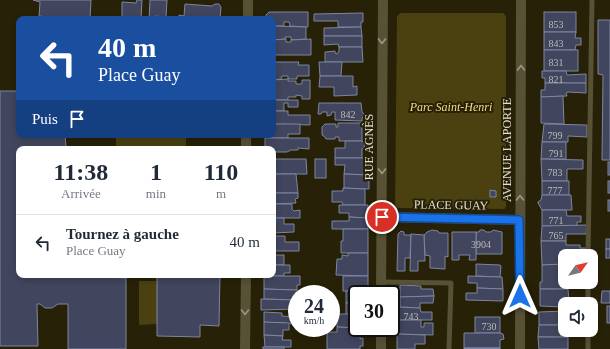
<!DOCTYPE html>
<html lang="fr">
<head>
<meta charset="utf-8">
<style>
	:root { --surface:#fff; --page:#f6f6f7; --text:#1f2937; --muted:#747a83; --line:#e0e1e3 }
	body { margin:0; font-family:Georgia,serif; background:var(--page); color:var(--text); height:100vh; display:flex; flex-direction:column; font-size:15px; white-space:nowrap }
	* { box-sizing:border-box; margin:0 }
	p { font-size:13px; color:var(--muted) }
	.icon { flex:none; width:22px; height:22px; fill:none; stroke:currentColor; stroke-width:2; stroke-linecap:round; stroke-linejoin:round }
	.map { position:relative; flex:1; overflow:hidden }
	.details { position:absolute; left:16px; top:146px; width:260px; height:132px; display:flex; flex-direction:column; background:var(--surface); border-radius:8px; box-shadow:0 2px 6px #0003 }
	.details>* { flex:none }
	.hud { position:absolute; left:16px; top:16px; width:260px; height:122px; border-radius:8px; box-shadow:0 2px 6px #0003; background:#1a4fa0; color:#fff; overflow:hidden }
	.needle { width:26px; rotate:56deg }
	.fabs { position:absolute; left:558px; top:249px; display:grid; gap:8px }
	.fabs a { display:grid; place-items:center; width:40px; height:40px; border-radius:8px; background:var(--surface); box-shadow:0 2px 6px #0003; font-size:20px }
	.speed { position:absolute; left:288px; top:285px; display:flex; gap:8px; font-size:20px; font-weight:700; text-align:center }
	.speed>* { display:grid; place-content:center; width:52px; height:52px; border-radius:50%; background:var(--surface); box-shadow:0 2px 6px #0003; line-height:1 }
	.speed small { font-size:10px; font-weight:400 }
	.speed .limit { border:2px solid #111; border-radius:6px; background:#fff; color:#111 }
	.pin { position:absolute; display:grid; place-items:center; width:34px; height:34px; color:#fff; margin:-17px; border:2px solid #fff; border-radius:50%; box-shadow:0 1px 4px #0007 }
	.me { position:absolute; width:44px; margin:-22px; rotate:0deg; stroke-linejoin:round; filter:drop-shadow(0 0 3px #0008) }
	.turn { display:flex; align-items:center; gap:14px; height:84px; padding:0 16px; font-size:18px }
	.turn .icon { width:52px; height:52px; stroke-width:2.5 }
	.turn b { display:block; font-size:28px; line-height:34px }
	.then { display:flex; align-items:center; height:38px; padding:0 16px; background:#0003; gap:8px; font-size:15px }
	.eta { display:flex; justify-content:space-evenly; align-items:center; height:68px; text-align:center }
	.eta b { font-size:24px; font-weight:700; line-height:28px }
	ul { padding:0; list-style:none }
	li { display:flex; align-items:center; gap:12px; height:56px; padding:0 16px; border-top:1px solid var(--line) }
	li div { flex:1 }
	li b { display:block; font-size:15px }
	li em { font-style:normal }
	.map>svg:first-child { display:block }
</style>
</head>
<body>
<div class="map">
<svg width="610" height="349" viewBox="0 0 610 349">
	<rect width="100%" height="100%" fill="#272107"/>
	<g fill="#4a4010">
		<polygon points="401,13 503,13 506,16 506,206 505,209 398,208 395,206 397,16"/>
		<rect x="116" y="135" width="70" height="14"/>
		<polygon points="139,281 157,281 157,324 139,325"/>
	</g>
	<g fill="#41465e" stroke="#7f85a0">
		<polygon points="33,0 91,0 90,19 67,19 39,16 40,2"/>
		<polygon points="137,0 142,0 141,19 122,19 122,2 136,3"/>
		<polygon points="150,0 167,0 166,17 155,16 155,19 149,19"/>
		<polygon points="185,4 212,6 215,4 219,4 221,7 220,19 179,19 179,15 184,16"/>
		<polygon points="269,12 308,12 308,27 290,26 289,22 284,22 284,26 273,26 273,19 266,19 266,15"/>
		<rect x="544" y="12" width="32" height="20"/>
		<polygon points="363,13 363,22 361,22 361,27 338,27 338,21 314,21 314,14"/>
		<polygon points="598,20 610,20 610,160 602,160 603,75 598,74"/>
		<polygon points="273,26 306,27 306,39 291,40 291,37 285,37 286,39 273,40"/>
		<polygon points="361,27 362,36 324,36 324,28"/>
		<polygon points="544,32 576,32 575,38 581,38 581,45 576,45 575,50 544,50"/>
		<polygon points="324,36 362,36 362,47 339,47 338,44 324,45"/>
		<polygon points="286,39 286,42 291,42 291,40 311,39 311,55 273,55 273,40"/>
		<polygon points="339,47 362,47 363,62 325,62 325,52 335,51 335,53 337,54 339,51"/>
		<rect x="544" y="50" width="34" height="21"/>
		<polygon points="273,62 299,62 298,65 309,65 309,76 297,76 297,79 288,79 288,76 282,76 281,79 273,80"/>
		<polygon points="319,62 342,62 341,76 320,76"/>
		<polygon points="542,71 566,71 567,75 586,74 586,83 545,83 545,78 542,78"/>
		<polygon points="320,76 353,76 353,87 357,86 357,95 334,96 334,87 319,87"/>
		<polygon points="288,79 288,81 296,81 296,84 302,84 302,80 310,80 310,99 302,99 302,96 296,95 296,97 288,97 288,100 273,100 273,80"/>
		<polygon points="545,83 586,83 586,93 568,92 566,93 567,96 541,97 541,90 545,90"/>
		<polygon points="0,91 19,91 19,135 65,135 66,147 55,148 55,149 19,149 19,275 109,275 109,277 126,278 126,349 68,349 68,304 58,304 52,308 45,308 40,304 37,304 38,346 0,346"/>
		<polygon points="563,96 564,124 541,123 541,97"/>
		<polygon points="273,100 298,100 298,107 288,107 288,103 284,103 284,111 273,111"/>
		<polygon points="319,103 361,103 362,112 364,114 364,116 362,118 362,121 335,120 335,112 332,112 331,115 327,116 327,112 322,112 321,114 318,114"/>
		<polygon points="273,111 288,111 288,115 310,115 310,125 273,124"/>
		<polygon points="338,123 362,123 362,141 339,141 339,137 335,137 335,139 326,139 325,137 322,135 322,127 325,124 336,124 336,127 338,127"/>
		<polygon points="273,124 300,124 300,134 288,134 288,138 265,138 265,135 273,135"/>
		<polygon points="544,124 587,125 587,137 568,136 568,142 542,142"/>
		<polygon points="265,138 309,138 309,149 298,148 298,150 291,150 287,152 273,152 273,149 265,149"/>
		<polygon points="345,141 362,141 365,144 364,148 362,149 362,158 335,158 335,148 345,148"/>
		<polygon points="542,142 566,142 566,159 541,159"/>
		<polygon points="335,158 370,158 369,175 344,174 345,165 335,165"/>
		<polygon points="273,159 306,159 307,174 273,174"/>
		<rect x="315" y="159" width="11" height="19"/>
		<polygon points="541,159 583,160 583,169 567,169 567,181 542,181"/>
		<rect x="608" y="162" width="2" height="13"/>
		<polygon points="273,174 296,174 298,193 273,193"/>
		<polygon points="344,174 369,175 369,189 344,188"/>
		<rect x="542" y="181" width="27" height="14"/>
		<rect x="608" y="181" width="2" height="12"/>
		<polygon points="343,188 365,189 365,205 343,205 342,202 332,202 332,191 343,191"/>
		<polygon points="490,190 496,191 496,197 490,197"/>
		<polygon points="273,193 298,193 298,198 295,199 296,203 273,204"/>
		<polygon points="542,195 571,195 572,210 542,210 538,203 538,202 541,200"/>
		<rect x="608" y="200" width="2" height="11"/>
		<polygon points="273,204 292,204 292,209 294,211 300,210 300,218 273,218"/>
		<polygon points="339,205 368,205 368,218 349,217 349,213 339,213"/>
		<polygon points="542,210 566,210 567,216 581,216 581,222 577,222 577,226 542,226"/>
		<polygon points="349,217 368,218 368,229 332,229 332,221 349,221"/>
		<polygon points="273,218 284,218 284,224 294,224 294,232 273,233"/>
		<polygon points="587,225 586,234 566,234 566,241 541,241 542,226"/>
		<polygon points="343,229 368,229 368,253 341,253 341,241 343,241"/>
		<polygon points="432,230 438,231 439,233 448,233 448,257 445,256 445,269 430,268 430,256 425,255 424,235 427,232"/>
		<polygon points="480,230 484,230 486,232 491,232 493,230 502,232 502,254 476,254 476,232 479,232"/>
		<polygon points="401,231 404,232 404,235 411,235 410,258 405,258 405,271 397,271 398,234"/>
		<polygon points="452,232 476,232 476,260 469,260 470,255 459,255 459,260 452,260"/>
		<polygon points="411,234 424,235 425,261 418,261 418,271 410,271"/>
		<polygon points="273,236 285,236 285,242 299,242 299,251 273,251"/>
		<rect x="606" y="239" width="4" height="10"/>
		<polygon points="541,241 566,241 566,245 580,245 580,248 587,248 586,256 565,256 565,264 542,265"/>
		<rect x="606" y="249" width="4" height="9"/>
		<polygon points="348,253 368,253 368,276 336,275 337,259 342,259 342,255 348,256"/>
		<rect x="273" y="255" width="11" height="10"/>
		<polygon points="476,264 500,265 501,266 500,277 476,276"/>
		<polygon points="565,264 565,282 583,282 580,283 567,283 567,289 540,289 540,282 542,282 542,265"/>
		<polygon points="273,265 290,265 290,273 284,273 284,276 269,276 269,275 273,275"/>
		<polygon points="157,275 220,275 219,326 200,325 200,337 157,336"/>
		<polygon points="264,276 300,276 300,285 297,285 297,290 264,289"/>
		<rect x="343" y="276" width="25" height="15"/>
		<polygon points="468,276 502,277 503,289 477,288 477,283 468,283"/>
		<polygon points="400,285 421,286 421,289 433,289 434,296 400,297"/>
		<polygon points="477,288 503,289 503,301 466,300 466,293 477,293"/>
		<polygon points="264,289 297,290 297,291 299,291 299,294 297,294 297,300 264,299"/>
		<polygon points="540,289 568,289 569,301 561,301 561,307 540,306"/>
		<polygon points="346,291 368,291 368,294 357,294 357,303 346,303"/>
		<polygon points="602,291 610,291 610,303 601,303"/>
		<polygon points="434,296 433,303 420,303 420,308 400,307 400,297"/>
		<polygon points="261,299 296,300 296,309 261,310"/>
		<rect x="346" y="303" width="11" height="11"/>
		<rect x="607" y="306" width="3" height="17"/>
		<polygon points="398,307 420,308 421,312 432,312 432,320 398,320"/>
		<polygon points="565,311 565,325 539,325 539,312"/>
		<polygon points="264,312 282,313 282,316 297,317 297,324 264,322"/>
		<polygon points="337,314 357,314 357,328 337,327"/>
		<rect x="475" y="317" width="25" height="16"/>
		<polygon points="398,320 421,320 421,327 424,327 424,323 433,323 433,335 397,334"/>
		<polygon points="264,322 289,323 289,330 283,330 283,336 264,335"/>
		<polygon points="539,325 565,325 565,330 569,330 569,333 560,333 561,337 538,337"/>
		<polygon points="337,327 361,328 360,339 363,338 363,346 360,346 360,349 327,349 327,332 337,332"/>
		<polygon points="464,333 500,333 503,334 504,339 500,340 500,348 464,348"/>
		<polygon points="397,334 425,335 425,344 415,344 415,349 397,349"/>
		<polygon points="264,335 283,336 282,340 291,340 291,347 265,347"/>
		<polygon points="538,337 568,337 568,349 539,349"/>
		<rect x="263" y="347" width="21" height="2"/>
		<rect x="464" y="348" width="36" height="1"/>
	</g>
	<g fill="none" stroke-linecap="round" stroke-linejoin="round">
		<g stroke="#575136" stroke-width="5">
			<polyline points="588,256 592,0"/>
			<polyline points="381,282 451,283 449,349"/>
			<polyline points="588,304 588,282"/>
			<polyline points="588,349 588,330"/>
		</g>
		<g stroke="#575136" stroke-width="10">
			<polyline points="248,19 248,0"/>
			<polyline points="246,149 246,135"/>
			<polyline points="382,217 519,220"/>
			<polyline points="381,294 383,0"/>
			<polyline points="381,328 381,349"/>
			<polyline points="245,349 246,275"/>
			<polyline points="520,349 521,0"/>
		</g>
	</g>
	<defs><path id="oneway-chevron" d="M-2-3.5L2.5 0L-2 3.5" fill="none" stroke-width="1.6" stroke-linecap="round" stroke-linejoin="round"/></defs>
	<g stroke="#9d9883">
		<use href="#oneway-chevron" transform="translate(382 41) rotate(91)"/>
		<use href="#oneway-chevron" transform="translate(521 68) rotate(-90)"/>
		<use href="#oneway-chevron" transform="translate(382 171) rotate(90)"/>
		<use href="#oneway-chevron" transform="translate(520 198) rotate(-90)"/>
		<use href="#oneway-chevron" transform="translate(245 312) rotate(90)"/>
	</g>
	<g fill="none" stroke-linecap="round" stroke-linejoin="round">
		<g stroke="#114b97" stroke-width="10">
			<polyline id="route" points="382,217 519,220 520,296"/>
		</g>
		<use href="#route" stroke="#1a73e8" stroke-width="7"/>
	</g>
	<g text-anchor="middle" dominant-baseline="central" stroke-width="4" stroke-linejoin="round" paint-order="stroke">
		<g font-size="10" fill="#babab4">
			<text x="556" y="24">853</text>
			<text x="556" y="43">843</text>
			<text x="556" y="62">831</text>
			<text x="556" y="79">821</text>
			<text x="348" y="114">842</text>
			<text x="555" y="135">799</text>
			<text x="556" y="153">791</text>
			<text x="555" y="172">783</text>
			<text x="555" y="190">777</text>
			<text x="556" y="220">771</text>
			<text x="556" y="235">765</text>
			<text x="481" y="244">3904</text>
			<text x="411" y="316">743</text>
			<text x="489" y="326">730</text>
		</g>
		<g font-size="12" font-style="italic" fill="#f4de81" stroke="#272107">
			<text x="451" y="107">Parc Saint-Henri</text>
		</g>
		<g font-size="12" fill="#e3e0d0" stroke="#272107">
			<text transform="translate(369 147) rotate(-90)">RUE AGNÈS</text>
			<text transform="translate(507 150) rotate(-90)">AVENUE LAPORTE</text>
			<text transform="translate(451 205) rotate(1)">PLACE GUAY</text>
		</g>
	</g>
</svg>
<div class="fabs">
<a><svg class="needle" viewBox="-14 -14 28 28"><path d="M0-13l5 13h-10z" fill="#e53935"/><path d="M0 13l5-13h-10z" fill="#747a83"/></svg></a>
<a><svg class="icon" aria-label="sound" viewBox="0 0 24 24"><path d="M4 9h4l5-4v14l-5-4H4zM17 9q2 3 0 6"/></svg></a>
</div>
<div class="speed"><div>24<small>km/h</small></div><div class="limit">30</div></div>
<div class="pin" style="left:382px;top:217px;background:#d93025"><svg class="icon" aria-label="arrive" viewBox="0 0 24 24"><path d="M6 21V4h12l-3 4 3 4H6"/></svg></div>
<svg class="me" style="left:520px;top:296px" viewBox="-20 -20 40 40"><path d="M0-17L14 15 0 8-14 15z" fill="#1a73e8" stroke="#fff" stroke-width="4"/></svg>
<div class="hud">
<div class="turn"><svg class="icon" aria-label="left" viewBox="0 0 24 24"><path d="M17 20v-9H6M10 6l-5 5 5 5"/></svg><div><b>40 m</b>Place Guay</div></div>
<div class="then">Puis<svg class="icon" aria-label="arrive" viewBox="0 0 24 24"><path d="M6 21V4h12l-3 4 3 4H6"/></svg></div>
</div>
<section class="details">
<div class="eta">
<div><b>11:38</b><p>Arrivée</p></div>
<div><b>1</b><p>min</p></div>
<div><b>110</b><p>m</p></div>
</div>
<ul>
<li><svg class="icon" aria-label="left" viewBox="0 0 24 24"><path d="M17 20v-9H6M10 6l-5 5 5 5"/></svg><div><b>Tournez à gauche</b><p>Place Guay</p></div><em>40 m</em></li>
</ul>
</section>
</div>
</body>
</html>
